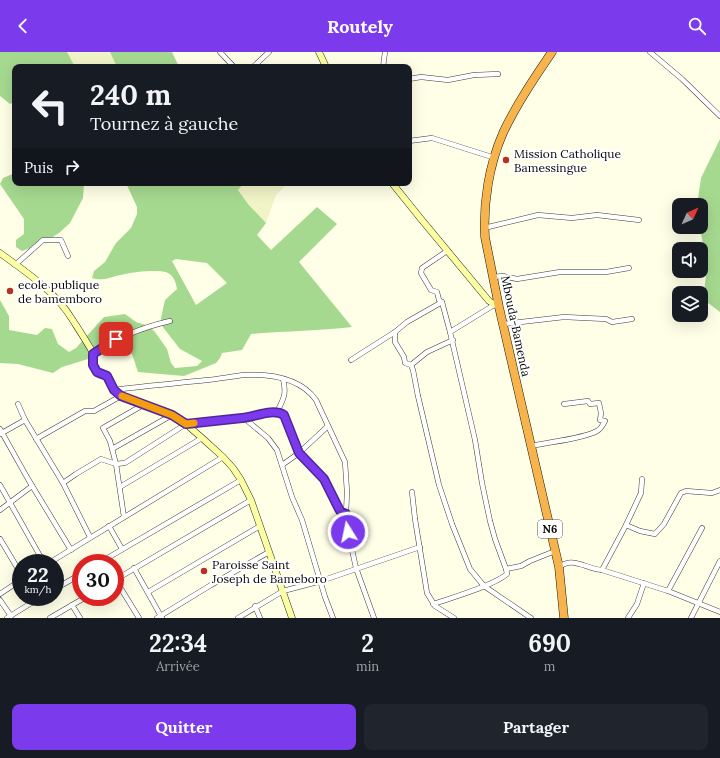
<!DOCTYPE html>
<html lang="fr">
<head>
<meta charset="utf-8">
<style>
	:root { --surface:#171b24; --page:#20242c; --text:#f1f3f6; --muted:#9ea1a6; --accent:#7c3aed }
	body { margin:0; font-family:Lora,serif; background:var(--page); color:var(--text); height:100vh; display:flex; flex-direction:column; font-size:15px; white-space:nowrap }
	* { box-sizing:border-box; margin:0 }
	p { font-size:13px; color:var(--muted) }
	.icon { flex:none; width:22px; height:22px; fill:none; stroke:currentColor; stroke-width:2; stroke-linecap:round; stroke-linejoin:round }
	.map { position:relative; height:566px; overflow:hidden }
	.details { display:flex; flex-direction:column; background:var(--surface); flex:1 }
	.details>* { flex:none }
	.banner { position:absolute; left:12px; top:12px; width:400px; height:122px; border-radius:8px; box-shadow:0 4px 16px #0002; background:#171b24; color:var(--text); overflow:hidden }
	.needle { width:26px; rotate:45deg }
	.tools { position:absolute; left:672px; top:146px; display:grid; gap:8px }
	.tools a { display:grid; place-items:center; width:36px; height:36px; border-radius:8px; background:var(--surface); box-shadow:0 4px 16px #0002; font-size:20px }
	.speed { position:absolute; left:12px; top:502px; display:flex; gap:8px; font-size:20px; font-weight:700; text-align:center }
	.speed>* { display:grid; place-content:center; width:52px; height:52px; border-radius:50%; background:var(--surface); box-shadow:0 4px 16px #0002; line-height:1 }
	.speed small { font-size:10px; font-weight:400 }
	.speed .limit { border:6px solid #d22; background:#fff; color:#111 }
	.pin { position:absolute; display:grid; place-items:center; width:34px; height:34px; color:#fff; margin:-17px; border-radius:8px; box-shadow:0 2px 6px #0006 }
	.me { position:absolute; width:44px; margin:-22px; rotate:350deg; stroke-linejoin:round; filter:drop-shadow(0 0 3px #0008) }
	.turn { display:flex; align-items:center; gap:14px; height:84px; padding:0 12px; font-size:18px }
	.turn .icon { width:52px; height:52px; stroke-width:2.5 }
	.turn b { display:block; font-size:28px; line-height:34px }
	.then { display:flex; align-items:center; height:38px; padding:0 12px; background:#0003; gap:8px; font-size:15px }
	.eta { display:flex; justify-content:space-evenly; align-items:center; height:68px; text-align:center }
	.eta b { font-size:24px; font-weight:800; line-height:28px }
	.primary-button { display:flex; gap:8px; margin-top:auto; padding:8px 12px }
	.primary-button a { flex:1; height:46px; border-radius:8px; background:var(--accent); color:#fff; font-size:16px; font-weight:800; line-height:46px; text-align:center }
	.primary-button a+a { background:var(--page); color:var(--text) }
	header { display:flex; justify-content:space-between; align-items:center; height:52px; padding:0 12px; background:var(--accent); color:#fff; font-size:18px; font-weight:800 }
	.map>svg:first-child { display:block }
</style>
</head>
<body>
<header><svg class="icon" aria-label="back" viewBox="0 0 24 24"><path d="M15 5l-7 7 7 7"/></svg>Routely<svg class="icon" aria-label="search" viewBox="0 0 24 24"><circle cx="10" cy="10" r="6"/><path d="M15 15l6 6"/></svg></header>
<div class="map">
<svg width="720" height="566" viewBox="0 0 720 566">
	<rect width="100%" height="100%" fill="#fffee6"/>
	<g fill="#f1f4c7">
		<polygon points="67,0 110,0 117,15 75,15"/>
		<polygon points="244,131 288,131 276,143 266,171 248,152 238,138"/>
	</g>
	<g fill="#a6d990" fill-rule="evenodd">
		<polygon points="0,0 67,0 75,15 15,15 15,50 10,52 0,44"/>
		<polygon points="110,0 172,0 179,15 117,15"/>
		<polygon points="720,87 720,260 703,247 707,216 700,175 701,175 701,153 697,153 701,126"/>
		<polygon points="15,121 15,131 84,131 83,146 70,171 59,181 42,192 22,199 16,195 16,188 24,182 24,167 0,132 3,126"/>
		<path d="M126,131H244L238,138L248,152L266,171L257,183L271,198L317,155L337,172L299,210L352,275C319,279 285,279 251,282L242,298L222,301L220,306L216,311L184,324L138,320L132,302L118,293L101,303L62,315L53,321L18,312L0,311V248L9,264V278L37,283L45,276L52,277L58,292L69,300L76,296L104,265L125,262L136,270L149,274L155,280L167,297L171,311L175,316L197,314L202,309L180,297L162,274L161,266L165,248L177,237C176,231 174,224 168,221C161,217 133,220 125,222C113,224 103,230 92,226L94,219L105,210L116,191L131,176L137,162V155ZM176,207L207,211L227,231L196,253L172,209Z"/>
	</g>
	<g fill="none" stroke-linecap="round" stroke-linejoin="round">
		<g stroke="#3c3c3c" stroke-width="5.5">
			<g id="street">
				<polyline points="220,0 234,15"/>
				<polyline points="650,0 682,27 720,64"/>
				<polyline points="253,15 269,0"/>
				<polyline points="383,15 385,0"/>
				<polyline points="409,27 421,25 448,28 474,23 498,22"/>
				<polyline points="409,89 432,86 495,106"/>
				<polyline points="484,176 538,163 572,166 597,163 639,168"/>
				<polyline points="447,199 422,216 421,221 431,238 437,240 439,248 442,250 450,280"/>
				<polyline points="15,213 43,188 61,188 68,204"/>
				<polyline points="493,225 503,224 517,227 560,220 606,220 629,216"/>
				<polyline points="503,272 564,265 606,267 612,270 632,267"/>
				<polyline points="395,280 395,290 404,305 405,311 411,313"/>
				<polyline points="453,288 427,300 411,313 413,318 418,344 439,433 452,472 470,517 484,534 531,566"/>
				<path d="M93,302C119,285 140,276 170,269"/>
				<polyline points="351,308 395,280 407,270 442,250"/>
				<path d="M114,338C145,334 177,331 208,328C220,327 232,324 245,323C270,322 300,326 316,348L345,410L347,440L346,462L348,480L356,516L374,566"/>
				<polyline points="18,352 25,368 63,431 90,485"/>
				<path d="M280,361L279,356C285,344 286,340 283,327"/>
				<polyline points="244,366 268,386 277,398 292,445 302,468 325,545 333,566"/>
				<polyline points="0,377 28,427 71,498"/>
				<polyline points="0,382 25,368"/>
				<polyline points="36,387 85,359 94,359 121,344"/>
				<path d="M531,394C548,390 583,387 597,379C601,377 603,373 605,369L600,368L601,361L599,351L590,352L588,349L564,352"/>
				<polyline points="112,397 172,363"/>
				<polyline points="282,413 299,401 328,374"/>
				<polyline points="63,431 76,422 101,407 116,412 125,411 186,372 278,361 282,362 286,365 299,401 324,427 339,457 341,460 346,462"/>
				<polyline points="0,433 44,511"/>
				<polyline points="120,435 202,386"/>
				<polyline points="412,440 415,467 427,541 435,554 454,566"/>
				<polyline points="0,458 32,434"/>
				<polyline points="124,465 116,412 110,389 103,376 143,353"/>
				<polyline points="626,473 641,441 642,427"/>
				<polyline points="109,474 122,497"/>
				<polyline points="0,487 21,522"/>
				<polyline points="49,511 223,405"/>
				<polyline points="99,511 241,428"/>
				<path d="M559,515C575,504 585,517 602,518L668,539L720,560"/>
				<polyline points="134,516 162,566"/>
				<polyline points="506,517 521,514 530,509 555,499"/>
				<polyline points="602,518 626,473 640,479 655,482 664,472 681,441 686,439 712,441 720,438"/>
				<polyline points="115,527 139,566"/>
				<polyline points="115,528 251,448"/>
				<polyline points="55,537 81,522"/>
				<polyline points="668,539 702,476"/>
				<polyline points="148,540 260,474"/>
				<polyline points="0,542 21,528"/>
				<polyline points="0,548 11,564"/>
				<path d="M433,552C451,546 493,534 507,522L506,517L495,487L490,469L482,431L475,388L450,280L494,253"/>
				<polyline points="72,553 80,566"/>
				<polyline points="255,554 260,566"/>
				<polyline points="7,566 41,545"/>
				<polyline points="50,566 86,545"/>
				<polyline points="157,566 211,533 269,500"/>
				<polyline points="238,566 283,539 321,529 420,495"/>
				<polyline points="628,566 637,552 644,531"/>
				<polyline points="691,566 720,509"/>
			</g>
		</g>
		<g stroke="#2b2b2b" stroke-width="7">
			<g id="secondary">
				<polyline points="319,0 326,15"/>
				<polyline points="392,131 421,167 489,249 499,255"/>
				<path d="M0,201C26,220 55,239 72,267C79,278 87,290 93,301C95,307 91,314 96,319C99,322 103,322 107,324L114,338L121,344L172,363L186,372L202,386L223,405L233,416L241,428L251,448L292,566"/>
			</g>
		</g>
		<g stroke="#1a1a1a" stroke-width="9">
			<path id="highway" d="M552,0C535,25 516,53 503,81C489,113 483,151 485,185L499,255L559,515L564,566"/>
		</g>
		<use href="#street" stroke="#fff" stroke-width="4.5"/>
		<use href="#secondary" stroke="#fcffa1" stroke-width="6"/>
		<use href="#highway" stroke="#f7b34c" stroke-width="8"/>
	</g>
	<g fill="none" stroke-linecap="round" stroke-linejoin="round">
		<g stroke="#51269a" stroke-width="10">
			<path id="route" d="M116,287L93,302V313L97,320L107,324L114,338L121,344L172,363L186,372C205,370 223,368 242,366C255,365 272,356 284,363L299,401L324,427L339,457L341,460L346,462L348,480"/>
		</g>
		<use href="#route" stroke="#7c3aed" stroke-width="7"/>
		<polyline stroke="#f59e0b" stroke-width="7" points="122,344 172,363 186,372 194,371"/>
	</g>
	<g fill="#ba3021" stroke="#fff" stroke-width="1.5">
		<circle cx="506" cy="108" r="4"/>
		<circle cx="10" cy="239" r="4"/>
		<circle cx="204" cy="519" r="4"/>
	</g>
	<g text-anchor="middle" dominant-baseline="central" stroke-width="4" stroke-linejoin="round" paint-order="stroke">
		<rect fill="#fff" stroke="#535353" stroke-width="1" x="538" y="468" width="24" height="18" rx="3"/>
		<g font-size="11" font-weight="bold" fill="#090909">
			<text x="550" y="477">N6</text>
		</g>
		<g font-size="12" fill="#090909" stroke="#fff" text-anchor="start">
			<text x="514" y="101">Mission Catholique<tspan x="514" dy="14">Bamessingue</tspan></text>
			<text x="18" y="232">ecole publique<tspan x="18" dy="14">de bamemboro</tspan></text>
			<text x="212" y="512">Paroisse Saint<tspan x="212" dy="14">Joseph de Bameboro</tspan></text>
		</g>
		<g font-size="12" fill="#090909" stroke="#fff">
			<text transform="translate(516 274) rotate(78)">Mbouda-Bamenda</text>
		</g>
	</g>
</svg>
<div class="tools">
<a><svg class="needle" viewBox="-14 -14 28 28"><path d="M0-13l5 13h-10z" fill="#e53935"/><path d="M0 13l5-13h-10z" fill="#9ea1a6"/></svg></a>
<a><svg class="icon" aria-label="sound" viewBox="0 0 24 24"><path d="M4 9h4l5-4v14l-5-4H4zM17 9q2 3 0 6"/></svg></a>
<a><svg class="icon" aria-label="layers" viewBox="0 0 24 24"><path d="M12 4l9 5-9 5-9-5zM3 14l9 5 9-5"/></svg></a>
</div>
<div class="speed"><div>22<small>km/h</small></div><div class="limit">30</div></div>
<div class="pin" style="left:116px;top:287px;background:#d93025"><svg class="icon" aria-label="arrive" viewBox="0 0 24 24"><path d="M6 21V4h12l-3 4 3 4H6"/></svg></div>
<svg class="me" style="left:348px;top:480px" viewBox="-20 -20 40 40"><circle r="17" fill="#7c3aed" stroke="#fff" stroke-width="3"/><path d="M0-11L8 9 0 5-8 9z" fill="#fff"/></svg>
<div class="banner">
<div class="turn"><svg class="icon" aria-label="left" viewBox="0 0 24 24"><path d="M17 20v-9H6M10 6l-5 5 5 5"/></svg><div><b>240 m</b>Tournez à gauche</div></div>
<div class="then">Puis<svg class="icon" aria-label="right" viewBox="0 0 24 24"><path d="M7 20v-9h11M14 6l5 5-5 5"/></svg></div>
</div>
</div>
<section class="details">
<div class="eta">
<div><b>22:34</b><p>Arrivée</p></div>
<div><b>2</b><p>min</p></div>
<div><b>690</b><p>m</p></div>
</div>
<div class="primary-button"><a>Quitter</a><a>Partager</a></div>
</section>
</body>
</html>
